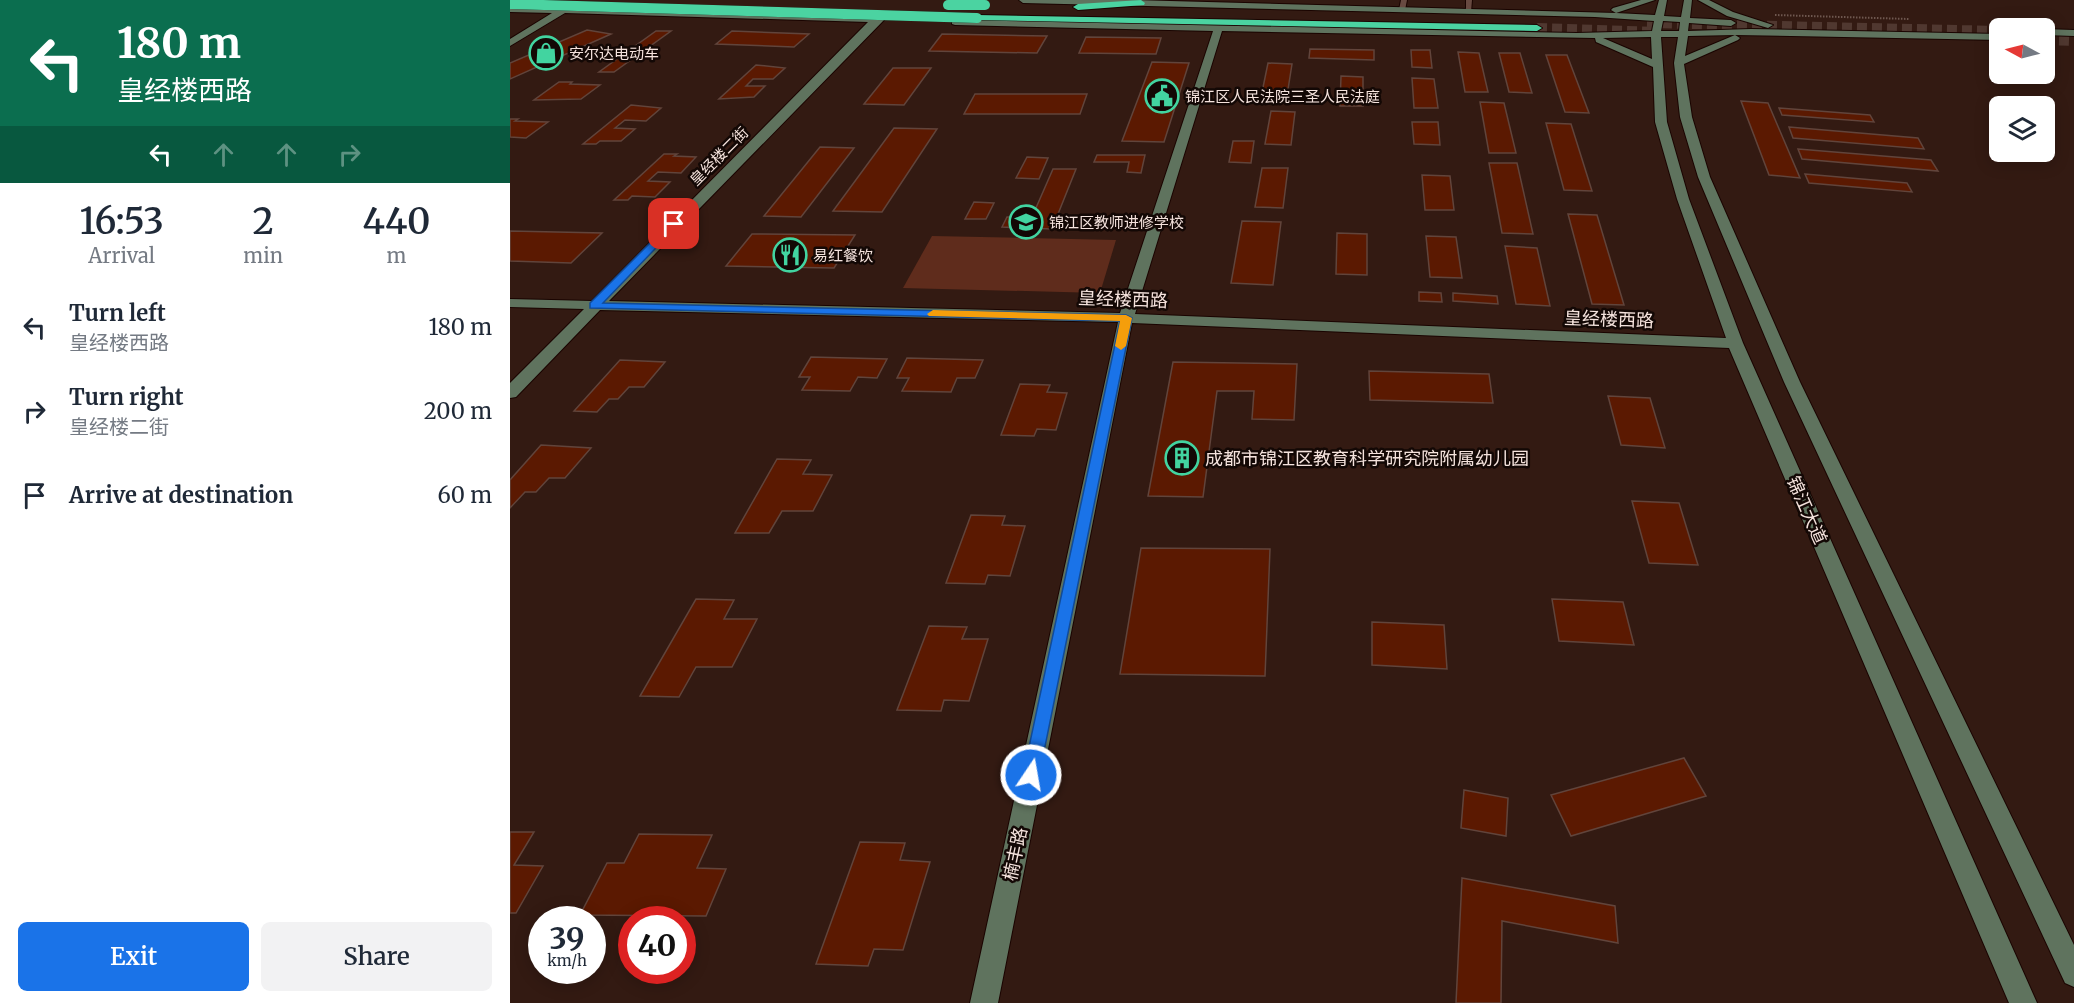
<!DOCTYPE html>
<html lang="en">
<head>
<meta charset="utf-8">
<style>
	:root { --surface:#fff; --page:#f2f2f3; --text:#1f2937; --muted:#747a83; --accent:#1a73e8 }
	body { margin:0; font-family:Merriweather,"Noto Sans SC",serif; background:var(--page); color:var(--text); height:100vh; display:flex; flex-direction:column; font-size:22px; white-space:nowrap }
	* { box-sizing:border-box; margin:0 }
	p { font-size:20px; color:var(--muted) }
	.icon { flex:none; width:33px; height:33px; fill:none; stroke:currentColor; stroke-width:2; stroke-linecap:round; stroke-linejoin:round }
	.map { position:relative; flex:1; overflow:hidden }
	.panel { display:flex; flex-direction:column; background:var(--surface); width:510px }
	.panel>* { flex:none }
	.guide { background:#0b6e4f; color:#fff; overflow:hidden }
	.needle { width:39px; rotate:277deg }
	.tools { position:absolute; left:1479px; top:18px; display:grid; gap:12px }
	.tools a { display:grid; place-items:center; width:66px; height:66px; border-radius:9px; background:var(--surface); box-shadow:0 3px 15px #0003; font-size:30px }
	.speed { position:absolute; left:18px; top:906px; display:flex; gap:12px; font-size:30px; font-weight:700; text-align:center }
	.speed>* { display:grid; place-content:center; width:78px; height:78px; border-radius:50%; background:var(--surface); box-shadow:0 3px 15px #0003; line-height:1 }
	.speed small { font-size:15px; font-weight:400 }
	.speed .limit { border:9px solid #d22; background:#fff; color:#111 }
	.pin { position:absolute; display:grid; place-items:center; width:51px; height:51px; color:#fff; margin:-26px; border-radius:12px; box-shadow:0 3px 9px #0006 }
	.me { position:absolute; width:66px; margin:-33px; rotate:12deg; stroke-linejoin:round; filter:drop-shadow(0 0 4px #0008) }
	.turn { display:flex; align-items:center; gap:21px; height:126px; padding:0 18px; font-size:27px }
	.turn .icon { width:78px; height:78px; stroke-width:2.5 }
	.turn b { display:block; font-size:42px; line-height:51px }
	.lanes { display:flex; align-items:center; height:57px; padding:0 18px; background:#0003; justify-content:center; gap:30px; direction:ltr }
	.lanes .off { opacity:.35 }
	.eta { display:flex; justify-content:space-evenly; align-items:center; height:102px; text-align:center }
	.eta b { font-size:36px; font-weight:600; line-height:42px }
	.cta { display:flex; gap:12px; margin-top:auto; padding:12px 18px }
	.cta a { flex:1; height:69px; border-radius:9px; background:var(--accent); color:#fff; font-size:24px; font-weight:600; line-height:69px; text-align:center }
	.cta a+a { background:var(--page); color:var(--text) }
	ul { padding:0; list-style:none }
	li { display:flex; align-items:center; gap:18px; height:84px; padding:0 18px }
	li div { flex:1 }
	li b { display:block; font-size:22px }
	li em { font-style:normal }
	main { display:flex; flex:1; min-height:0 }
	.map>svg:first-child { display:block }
</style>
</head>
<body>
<main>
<section class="panel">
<div class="guide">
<div class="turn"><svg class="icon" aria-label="left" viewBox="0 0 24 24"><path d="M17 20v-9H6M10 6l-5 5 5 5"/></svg><div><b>180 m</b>皇经楼西路</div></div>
<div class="lanes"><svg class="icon" aria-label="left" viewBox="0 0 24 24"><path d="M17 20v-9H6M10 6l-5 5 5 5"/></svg><svg class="icon off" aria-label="ahead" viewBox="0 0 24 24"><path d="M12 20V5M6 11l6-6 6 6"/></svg><svg class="icon off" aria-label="ahead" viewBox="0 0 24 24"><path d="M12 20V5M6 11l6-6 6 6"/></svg><svg class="icon off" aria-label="right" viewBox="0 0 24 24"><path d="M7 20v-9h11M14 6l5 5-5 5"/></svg></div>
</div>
<div class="eta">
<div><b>16:53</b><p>Arrival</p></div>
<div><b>2</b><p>min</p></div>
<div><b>440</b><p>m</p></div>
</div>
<ul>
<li><svg class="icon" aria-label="left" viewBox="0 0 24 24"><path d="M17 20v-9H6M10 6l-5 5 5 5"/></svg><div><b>Turn left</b><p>皇经楼西路</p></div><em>180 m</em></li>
<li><svg class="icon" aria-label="right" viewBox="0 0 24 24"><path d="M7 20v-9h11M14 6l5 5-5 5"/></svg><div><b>Turn right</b><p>皇经楼二街</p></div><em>200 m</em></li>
<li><svg class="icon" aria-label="arrive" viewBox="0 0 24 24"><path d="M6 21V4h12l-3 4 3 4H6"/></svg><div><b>Arrive at destination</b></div><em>60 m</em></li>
</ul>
<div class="cta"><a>Exit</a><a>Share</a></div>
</section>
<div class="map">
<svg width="1564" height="1003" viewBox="0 0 1564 1003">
	<rect width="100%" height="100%" fill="#331a12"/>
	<polygon fill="#5f2c1c" points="422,236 606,240 590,293 393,288"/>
	<g fill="#5b1901" stroke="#61443b" stroke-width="1.5">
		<polygon points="77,30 101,34 0,79 0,63"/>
		<polygon points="146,31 161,31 104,72 89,72"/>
		<polygon points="222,31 299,34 284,47 206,44"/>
		<polygon points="432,34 537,36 527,53 419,51"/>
		<polygon points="576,37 651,38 646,54 569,53"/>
		<polygon points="800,49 864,50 864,60 799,58"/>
		<polygon points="901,50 920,50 922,68 902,67"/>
		<polygon points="948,52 969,53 978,92 955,92"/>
		<polygon points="989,53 1010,53 1022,93 999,92"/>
		<polygon points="1036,55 1057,55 1079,113 1055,112"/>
		<polygon points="642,62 679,63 654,142 612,141"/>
		<polygon points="758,63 782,64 776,102 750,102"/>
		<polygon points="246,65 275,68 263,79 243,79 236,86 255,86 244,97 209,99"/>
		<polygon points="383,68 421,68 394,105 354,104"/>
		<polygon points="831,76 853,77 853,106 830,106"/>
		<polygon points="902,78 924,79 928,108 904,108"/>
		<polygon points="49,82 62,82 60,84 90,85 71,99 24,100"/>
		<polygon points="465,94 577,94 570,114 454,114"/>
		<polygon points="1231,101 1258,103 1290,178 1259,175"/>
		<polygon points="970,102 994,103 1006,153 979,153"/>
		<polygon points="121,105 151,108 136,121 115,120 105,128 125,129 111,141 90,141 86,144 73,144"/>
		<polygon points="1269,108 1360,115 1364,122 1272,115"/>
		<polygon points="761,111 785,112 781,145 755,144"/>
		<polygon points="0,119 8,119 5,121 38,122 16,138 0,137"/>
		<polygon points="902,122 928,122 930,145 904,144"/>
		<polygon points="1036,123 1061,124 1082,191 1054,190"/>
		<polygon points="1279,127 1408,138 1414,149 1283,138"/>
		<polygon points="384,128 427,129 372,212 323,211"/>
		<polygon points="723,141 744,141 741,163 719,162"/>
		<polygon points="310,147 344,148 291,217 254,216"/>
		<polygon points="1288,149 1421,160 1428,171 1292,159"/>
		<polygon points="154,154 167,154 164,156 186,157 171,173 148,172 138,181 160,182 145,197 122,196 118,200 104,200"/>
		<polygon points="587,155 635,155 631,173 617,172 619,162 584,162"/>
		<polygon points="517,157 538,158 529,179 506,178"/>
		<polygon points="979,163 1007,163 1023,234 992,233"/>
		<polygon points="752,168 778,168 773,208 745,207"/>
		<polygon points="543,169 566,169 542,229 492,227 497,217 522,217"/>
		<polygon points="1295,174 1397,183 1402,192 1299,183"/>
		<polygon points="912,175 940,176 944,210 915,210"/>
		<polygon points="464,202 484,203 476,219 455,219"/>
		<polygon points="1058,214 1087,215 1114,305 1082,304"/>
		<polygon points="732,221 771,222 763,285 721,283"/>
		<polygon points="0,231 92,233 61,263 0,261"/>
		<polygon points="827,233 857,234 857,275 826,274"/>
		<polygon points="242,234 345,235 324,268 216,266"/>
		<polygon points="916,236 946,237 952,278 920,277"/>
		<polygon points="995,246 1027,248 1040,306 1006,304"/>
		<polygon points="909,292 931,293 932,302 909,301"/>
		<polygon points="943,293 987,296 988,304 943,301"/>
		<polygon points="301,357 377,359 367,378 348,377 340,391 292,390 300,377 289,377"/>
		<polygon points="397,358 473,360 465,378 447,378 441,392 392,391 399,378 387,378"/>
		<polygon points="110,360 155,362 134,387 119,387 108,399 99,399 87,412 64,411"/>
		<polygon points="663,362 787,364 784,420 742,419 744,391 707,391 693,497 638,496"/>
		<polygon points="859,371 979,374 983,403 860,400"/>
		<polygon points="510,384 540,385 537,392 557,393 546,430 527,429 524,436 491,435"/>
		<polygon points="1098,396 1140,398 1155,448 1111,445"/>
		<polygon points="31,445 81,448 55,478 39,478 26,492 15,492 0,508 0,480"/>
		<polygon points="267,459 301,460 293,474 322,475 303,511 272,511 259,533 225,533"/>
		<polygon points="1122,501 1169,503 1188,565 1139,563"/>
		<polygon points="461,515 495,516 492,525 515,526 500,576 478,575 475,584 436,583"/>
		<polygon points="631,548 760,549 755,676 610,674"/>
		<polygon points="186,599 224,600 214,619 247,619 222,667 186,667 169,697 130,696"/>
		<polygon points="1042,599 1113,602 1124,645 1049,641"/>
		<polygon points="862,622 934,625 937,669 862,665"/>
		<polygon points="419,626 457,627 452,639 478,639 459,701 434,700 431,711 387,710"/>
		<polygon points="1174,758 1196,796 1061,836 1041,795"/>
		<polygon points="954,790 998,798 996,836 951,828"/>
		<polygon points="0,832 24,832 4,865 33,866 6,913 0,913"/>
		<polygon points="129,834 202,835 187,868 216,869 196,916 70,915 97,863 114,863"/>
		<polygon points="350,842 395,843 390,860 420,862 393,950 364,949 358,966 306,964"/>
		<polygon points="952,878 1105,906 1108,943 992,921 991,1003 946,1003"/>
	</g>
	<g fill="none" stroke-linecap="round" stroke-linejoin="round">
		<g stroke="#503830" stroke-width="10" stroke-dasharray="10 5" stroke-linecap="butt">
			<polyline points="1137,23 1490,31"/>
			<polyline points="1027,28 1151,32"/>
			<polyline points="1534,40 1564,41"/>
		</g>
		<g stroke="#1a0401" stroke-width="2">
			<g id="lane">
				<polygon points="891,0 897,0 895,10 892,12 889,10"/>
				<polygon points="956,0 962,0 961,12 956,11"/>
			</g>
		</g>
		<g stroke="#1a0401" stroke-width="2">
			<g id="secondary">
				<path d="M509,0H623L1106,13L1101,10L1103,8L1131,0H1145L1106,13L1145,15L1149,0H1157L1154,16L1171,17L1174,0H1182L1180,18L1221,20L1226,23L1221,26L1179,23L1178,31L1241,29L1490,34V40L1225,35L1230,38L1228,40L1174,64L1182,117L1200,177L1290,382L1564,945V987L1555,983L1274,382L1188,177L1170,117L1164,63L1168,37H1151L1157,122L1179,199L1233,343L1527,1003H1499L1219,348L622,323L488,1003H460L608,322L90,310L6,397L0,398V383L74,309L0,307V299L82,301L358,22L55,13L0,46V39L42,13L0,12V6L369,17L374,20L99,301L610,313L703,31L445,25L442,24V20L1067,33L1142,31L1144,21L1085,17L513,3ZM1153,21L1170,22L1169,31H1151ZM712,31L1085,38L1086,42L1143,67L1145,122L1167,199L1216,338L625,314ZM1225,35L1175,56L1178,36ZM1141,37L1142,59L1093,38Z"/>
				<polygon points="1188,0 1199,0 1223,12 1263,25 1258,28 1217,16"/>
				<polygon points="1534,29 1564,30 1564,36 1534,35"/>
			</g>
		</g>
		<g stroke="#1a0401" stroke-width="2">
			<g id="highway">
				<polygon points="631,0 635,3 634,5 568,10 563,7 568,4"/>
				<polygon points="467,15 1027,25 1032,28 1027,31 464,20 464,16"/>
			</g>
		</g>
		<g stroke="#6e574f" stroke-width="2" stroke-dasharray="1.5 1.5" stroke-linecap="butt">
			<polyline points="1265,15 1399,19"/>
			<polyline points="1487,22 1528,23"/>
		</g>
		<use href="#lane" fill="#684a41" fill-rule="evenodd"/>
		<use href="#secondary" fill="#5f735e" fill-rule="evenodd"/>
		<use href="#highway" fill="#4bd3a1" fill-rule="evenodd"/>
		<g stroke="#1a0401" stroke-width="10" stroke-linecap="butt">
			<g id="highway-bridge">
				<polyline points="0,4 467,18"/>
				<polyline points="438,5 475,5"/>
			</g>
		</g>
		<use href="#highway-bridge" stroke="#4bd3a1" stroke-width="10"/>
	</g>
	<polygon fill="#1a73e8" stroke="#114b97" stroke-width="1.5" points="161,222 169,224 93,303 616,315 622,318 528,781 521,783 515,781 513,775 610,321 80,308 80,303"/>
	<polygon fill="#f59e0b" points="423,310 616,315 622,318 616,346 611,350 605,346 610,321 419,316 417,314"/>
	<defs>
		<g id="shop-ring" transform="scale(1.725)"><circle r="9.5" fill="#130805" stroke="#42d4a0" stroke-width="1.5"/><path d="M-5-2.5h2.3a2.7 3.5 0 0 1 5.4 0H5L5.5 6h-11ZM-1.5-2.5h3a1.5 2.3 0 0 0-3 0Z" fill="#42d4a0"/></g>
		<g id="civic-ring" transform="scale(1.725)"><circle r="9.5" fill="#130805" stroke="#42d4a0" stroke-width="1.5"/><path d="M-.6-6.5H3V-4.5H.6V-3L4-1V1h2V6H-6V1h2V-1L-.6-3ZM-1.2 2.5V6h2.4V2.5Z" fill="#42d4a0"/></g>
		<g id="school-ring" transform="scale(1.725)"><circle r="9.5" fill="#130805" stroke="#42d4a0" stroke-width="1.5"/><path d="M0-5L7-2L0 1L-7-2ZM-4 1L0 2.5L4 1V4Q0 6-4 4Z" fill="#42d4a0"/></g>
		<g id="restaurant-ring" transform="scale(1.725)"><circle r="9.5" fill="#130805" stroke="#42d4a0" stroke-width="1.5"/><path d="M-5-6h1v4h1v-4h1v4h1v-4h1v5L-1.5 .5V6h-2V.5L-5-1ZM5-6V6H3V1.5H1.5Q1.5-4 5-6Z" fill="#42d4a0"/></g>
		<g id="building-ring" transform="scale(1.725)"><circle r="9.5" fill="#130805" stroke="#42d4a0" stroke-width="1.5"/><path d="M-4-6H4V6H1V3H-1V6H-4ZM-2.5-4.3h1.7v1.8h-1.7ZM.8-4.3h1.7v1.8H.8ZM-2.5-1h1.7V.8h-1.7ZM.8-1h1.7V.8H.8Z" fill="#42d4a0"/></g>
	</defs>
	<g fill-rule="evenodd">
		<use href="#shop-ring" x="36" y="53"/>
		<use href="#civic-ring" x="652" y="96"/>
		<use href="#school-ring" x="516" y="222"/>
		<use href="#restaurant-ring" x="280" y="255"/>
		<use href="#building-ring" x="672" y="458"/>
	</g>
	<g text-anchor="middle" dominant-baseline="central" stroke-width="5" stroke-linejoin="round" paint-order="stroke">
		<g font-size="15" fill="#f5e3dd" stroke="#130805" text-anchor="start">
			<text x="59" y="53">安尔达电动车</text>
			<text x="675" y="96">锦江区人民法院三圣人民法庭</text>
			<text x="539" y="222">锦江区教师进修学校</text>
			<text x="303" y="255">易红餐饮</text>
		</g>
		<g font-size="15" fill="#f5e3dd" stroke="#130805">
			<text transform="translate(209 156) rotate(-45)">皇经楼二街</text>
		</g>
		<g font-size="18" fill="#f5e3dd" stroke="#130805">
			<text transform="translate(613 299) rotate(2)">皇经楼西路</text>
			<text transform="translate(1099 319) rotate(2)">皇经楼西路</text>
			<text transform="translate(1297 510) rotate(66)">锦江大道</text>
			<text transform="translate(505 854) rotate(-78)">楠丰路</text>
		</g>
		<g font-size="18" fill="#f5e3dd" stroke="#130805" text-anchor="start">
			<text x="695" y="458">成都市锦江区教育科学研究院附属幼儿园</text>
		</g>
	</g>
</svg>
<div class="tools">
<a><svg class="needle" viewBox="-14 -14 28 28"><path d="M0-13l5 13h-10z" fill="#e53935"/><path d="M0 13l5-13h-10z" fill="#747a83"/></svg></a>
<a><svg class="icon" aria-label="layers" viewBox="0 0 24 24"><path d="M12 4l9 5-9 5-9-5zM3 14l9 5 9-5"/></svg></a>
</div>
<div class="speed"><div>39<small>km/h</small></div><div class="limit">40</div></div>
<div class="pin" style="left:164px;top:224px;background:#d93025"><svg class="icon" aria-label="arrive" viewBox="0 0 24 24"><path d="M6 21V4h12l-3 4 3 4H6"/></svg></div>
<svg class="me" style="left:521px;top:775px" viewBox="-20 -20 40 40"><circle r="17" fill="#1a73e8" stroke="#fff" stroke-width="3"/><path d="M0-11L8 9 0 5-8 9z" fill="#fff"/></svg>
</div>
</main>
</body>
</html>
